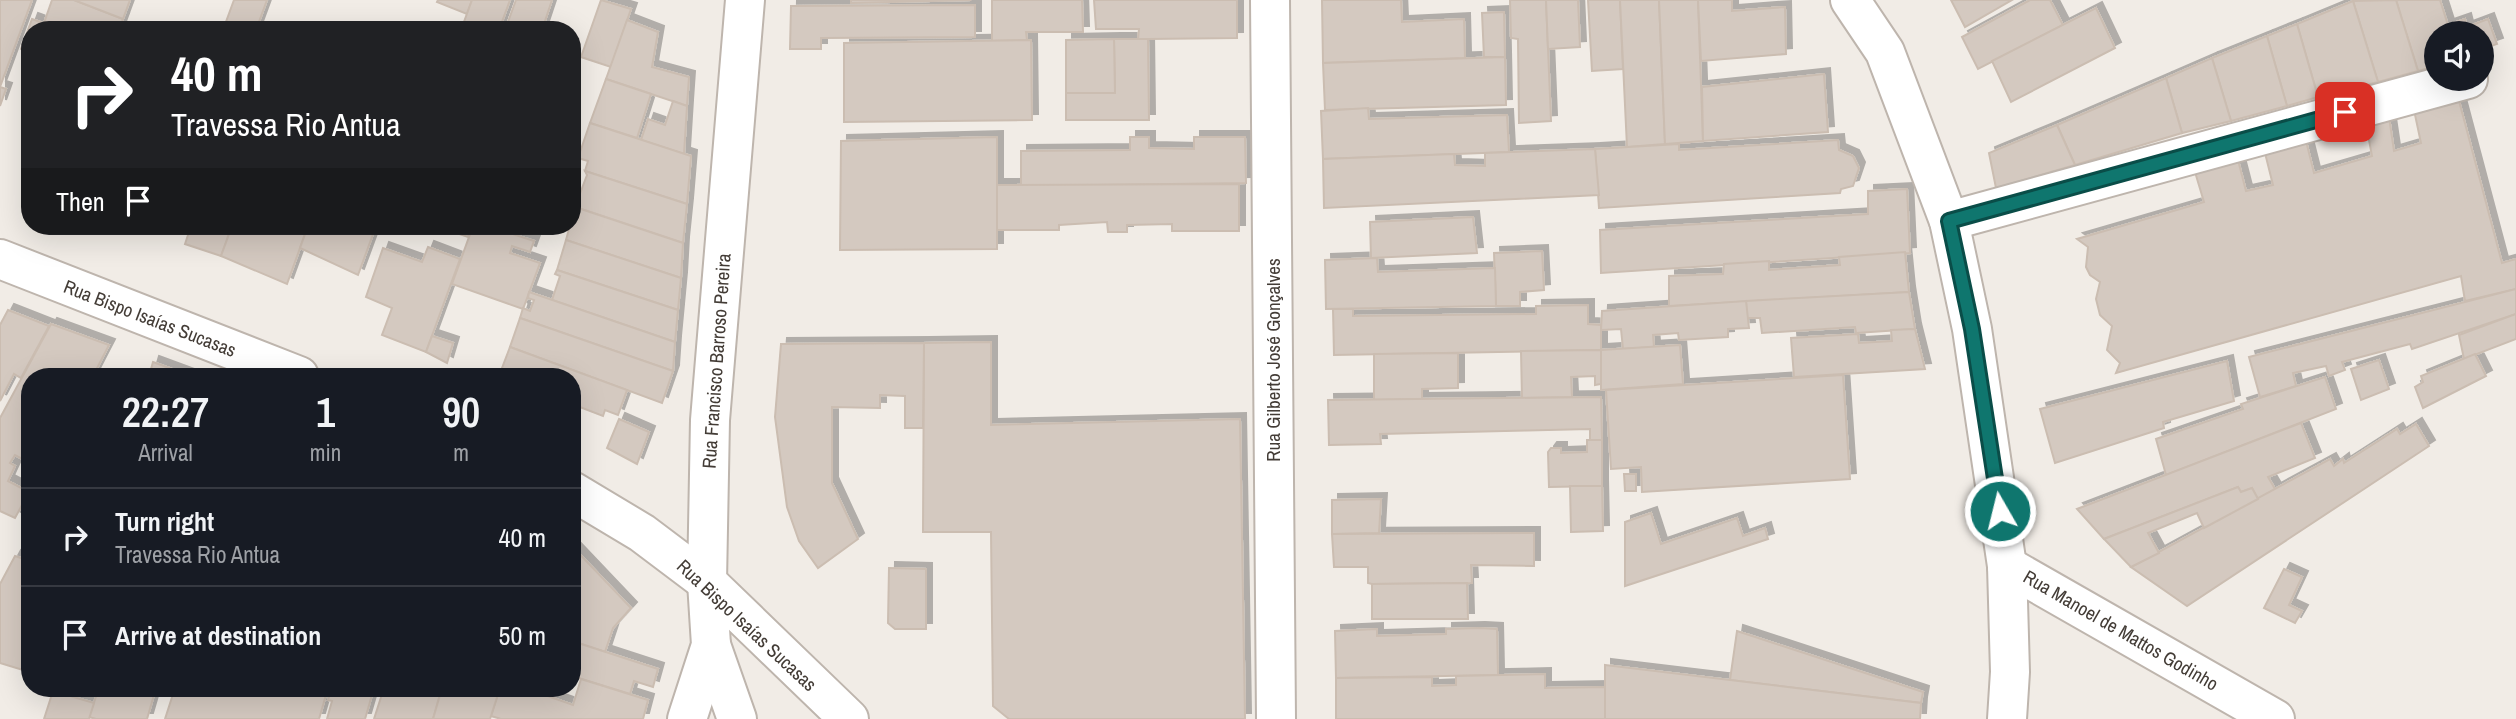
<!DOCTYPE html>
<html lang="en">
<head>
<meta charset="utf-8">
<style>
	:root { --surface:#171b24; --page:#242831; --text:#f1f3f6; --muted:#9ea1a6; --line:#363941 }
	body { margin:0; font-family:"Archivo Narrow",sans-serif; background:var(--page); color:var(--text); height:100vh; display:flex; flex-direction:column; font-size:26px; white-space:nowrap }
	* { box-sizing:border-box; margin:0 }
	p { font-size:23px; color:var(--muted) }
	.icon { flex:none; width:38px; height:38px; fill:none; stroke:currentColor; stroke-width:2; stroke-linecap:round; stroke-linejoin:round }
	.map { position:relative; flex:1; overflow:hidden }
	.sheet { position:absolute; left:21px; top:368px; width:560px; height:329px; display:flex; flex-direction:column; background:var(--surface); border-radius:28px; box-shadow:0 7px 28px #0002 }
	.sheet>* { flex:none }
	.top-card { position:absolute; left:21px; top:21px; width:560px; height:214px; border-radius:28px; box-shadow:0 7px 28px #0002; background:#202124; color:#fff; overflow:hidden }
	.buttons { position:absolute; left:2424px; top:21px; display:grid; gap:14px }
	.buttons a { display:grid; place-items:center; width:70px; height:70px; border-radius:50%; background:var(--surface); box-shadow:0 7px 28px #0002; font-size:35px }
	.pin { position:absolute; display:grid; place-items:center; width:60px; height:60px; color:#fff; margin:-30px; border-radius:14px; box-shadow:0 4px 10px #0006 }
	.me { position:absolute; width:77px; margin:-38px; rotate:352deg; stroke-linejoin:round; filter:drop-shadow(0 0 5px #0008) }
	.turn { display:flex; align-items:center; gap:24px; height:147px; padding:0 35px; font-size:32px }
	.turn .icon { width:91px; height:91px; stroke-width:2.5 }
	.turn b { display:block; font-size:49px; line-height:60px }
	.then { display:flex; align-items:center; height:66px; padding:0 35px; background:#0003; gap:14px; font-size:26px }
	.eta { display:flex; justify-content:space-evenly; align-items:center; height:119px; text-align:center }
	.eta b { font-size:42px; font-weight:600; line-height:49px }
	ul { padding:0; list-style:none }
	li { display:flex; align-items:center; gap:21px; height:98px; padding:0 35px; border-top:2px solid var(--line) }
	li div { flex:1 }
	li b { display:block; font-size:26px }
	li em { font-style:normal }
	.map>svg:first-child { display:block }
</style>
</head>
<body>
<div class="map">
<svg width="2516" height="719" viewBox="0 0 2516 719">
	<defs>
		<filter id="shadow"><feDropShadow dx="6" dy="-6" stdDeviation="0" flood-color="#0004"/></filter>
	</defs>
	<rect width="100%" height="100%" fill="#f1ece6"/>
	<g fill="#d4c9c0" stroke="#cbbdb1" stroke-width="2" filter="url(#shadow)">
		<polygon points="0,0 32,0 0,87 6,89 0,106"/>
		<polygon points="52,0 74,0 123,19 119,30 62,30 44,23"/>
		<polygon points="74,0 130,0 123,19"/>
		<polygon points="234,0 267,0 256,30 223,30"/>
		<polygon points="438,0 472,0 467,14 437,2"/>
		<polygon points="472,0 510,0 499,30 461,30"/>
		<polygon points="516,0 552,0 542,30 505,30"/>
		<polygon points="601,0 631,9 611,67 581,57"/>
		<polygon points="851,0 971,0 851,3"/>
		<polygon points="992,0 1082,0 1083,32 1026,32 1027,40 992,41"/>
		<polygon points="1094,0 1237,0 1237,38 1148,39 1138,39 1139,29 1096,29"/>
		<polygon points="1322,0 1401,0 1402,22 1464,19 1465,58 1323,63"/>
		<polygon points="1510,0 1546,0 1551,121 1519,123 1518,39 1511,38"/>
		<polygon points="1546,0 1578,0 1580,47 1548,49"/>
		<polygon points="1588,0 1620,0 1623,69 1592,71"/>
		<polygon points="1620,0 1659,0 1665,144 1627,147"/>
		<polygon points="1659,0 1698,0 1703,141 1665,144"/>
		<polygon points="1698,0 1732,0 1732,11 1785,7 1786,54 1701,61"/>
		<polygon points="1951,0 2012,0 1965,27"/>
		<polygon points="2030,0 2050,0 2063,25 1978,69 1962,37"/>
		<polygon points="2396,0 2440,0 2448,25 2465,19 2467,27 2488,19 2497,44 2482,49 2482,33 2436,33 2436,66 2418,71"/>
		<polygon points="2396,0 2418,71 2378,82 2353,1"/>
		<polygon points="2353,1 2378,82 2318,97 2297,24"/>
		<polygon points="975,5 975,37 821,38 821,49 790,49 791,6"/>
		<polygon points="2096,8 2115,48 2011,102 1992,61"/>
		<polygon points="1504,12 1505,57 1484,57 1482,13"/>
		<polygon points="32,19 62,30 30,30 30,53 21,49"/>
		<polygon points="627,20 658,32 652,67 689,77 687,106 606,79"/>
		<polygon points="2297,24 2318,97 2287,106 2267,36"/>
		<polygon points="2267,36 2287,106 2231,121 2212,58"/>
		<polygon points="1114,39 1148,39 1149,120 1066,120 1066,93 1115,93"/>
		<polygon points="1114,39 1115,93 1066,93 1066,40"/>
		<polygon points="1031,40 1032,120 844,122 844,43"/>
		<polygon points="1505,57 1506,105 1325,110 1323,63"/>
		<polygon points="2212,58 2231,121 2182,133 2166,78"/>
		<polygon points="1824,74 1828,132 1703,141 1702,87"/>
		<polygon points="2166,78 2182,133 2075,165 2057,125"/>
		<polygon points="606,79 651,94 637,138 590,123"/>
		<polygon points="2458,97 2502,263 2516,259 2516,289 2465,301 2461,276 2116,373 2120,363 2107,350 2112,326 2100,315 2096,299 2100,282 2090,275 2086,267 2088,247 2077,239 2204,202 2195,172 2238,160 2246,191 2273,185 2265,153 2306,141 2314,173 2372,156 2366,124 2389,117 2394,151 2421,143 2414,110"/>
		<polygon points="673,101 687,106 684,154 641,140 648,119 665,125"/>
		<polygon points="1368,108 1369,119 1507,115 1509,152 1323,159 1321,111"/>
		<polygon points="590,123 691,156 687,204 585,171 588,161 578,158"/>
		<polygon points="2057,125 2075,165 1996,188 1989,153"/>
		<polygon points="997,137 997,249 840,250 841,141"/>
		<polygon points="1130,137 1149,137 1149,148 1194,149 1194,137 1245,137 1246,183 1021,186 1021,151 1130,150"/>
		<polygon points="1838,140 1839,150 1853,156 1859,168 1853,186 1841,189 1840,193 1599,208 1595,149 1679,144 1679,150"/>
		<polygon points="1595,149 1599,195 1324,208 1323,159 1454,154 1455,165 1485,166 1485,153"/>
		<polygon points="585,171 687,204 683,243 575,207 587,175"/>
		<polygon points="1239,184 1239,231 1172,231 1172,224 1127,225 1127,232 1108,232 1107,222 1059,225 1059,230 997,230 997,185"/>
		<polygon points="1907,189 1910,253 1601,273 1600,230 1868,214 1868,191"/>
		<polygon points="575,207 683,243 681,278 566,240"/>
		<polygon points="1473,217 1477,253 1371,258 1370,222"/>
		<polygon points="191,226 232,226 221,256 185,244"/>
		<polygon points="232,226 308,226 287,284 221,256"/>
		<polygon points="308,226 376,226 358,275 300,248"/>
		<polygon points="436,226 471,226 468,237"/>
		<polygon points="473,226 488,226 534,241 530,252 512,246 510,253 540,263 523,309 452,284"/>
		<polygon points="566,240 681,278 678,310 557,270"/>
		<polygon points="428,247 460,259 426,352 382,335 392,308 366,297 383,248 422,262"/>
		<polygon points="1542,251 1544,290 1520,292 1520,306 1496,306 1494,253"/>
		<polygon points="1905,252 1909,292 1669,306 1669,276 1723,274 1724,264 1769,261 1769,270 1840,265 1839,257"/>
		<polygon points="1377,258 1378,272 1495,268 1496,306 1326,309 1325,260"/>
		<polygon points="557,270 678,310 675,342 552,300 560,276 555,274"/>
		<polygon points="2516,289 2516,314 2412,349 2410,344 2342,362 2345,370 2329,376 2326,366 2293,373 2296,386 2260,397 2249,357"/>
		<polygon points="529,292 675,342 673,371 520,318 523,308 530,311 534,300 528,298"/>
		<polygon points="1909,292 1915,329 1856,333 1855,327 1762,333 1760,318 1747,318 1746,301"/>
		<polygon points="1746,301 1749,328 1728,329 1728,337 1679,340 1678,333 1653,335 1654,347 1623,349 1621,329 1601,330 1602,311"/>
		<polygon points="1588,305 1588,324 1601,325 1601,350 1334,355 1333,309 1353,309 1353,316 1536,314 1536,306"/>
		<polygon points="8,310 49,326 21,378 14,374 0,401 0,325"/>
		<polygon points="2516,314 2516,339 2464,359 2459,335"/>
		<polygon points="520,318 673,371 662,403 510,347"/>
		<polygon points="51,324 109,345 93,376 30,376 30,463 15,455 10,463 15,466 8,481 29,492 15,518 0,511 0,418"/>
		<polygon points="1915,329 1925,369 1794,377 1791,338 1858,334 1859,343 1892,341 1891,330"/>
		<polygon points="432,336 453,343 447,363 426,352"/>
		<polygon points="991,342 991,425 1240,419 1245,719 1009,719 993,706 991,532 923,532 924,343"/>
		<polygon points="924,343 923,428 905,428 905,396 880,395 880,408 832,407 832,483 858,539 818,568 799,541 787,507 775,417 781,344"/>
		<polygon points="1680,345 1683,384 1601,390 1601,350"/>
		<polygon points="510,347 627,390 618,415 605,410 603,416 572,404 572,376 499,376"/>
		<polygon points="1601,350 1601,384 1595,385 1595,376 1571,377 1572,397 1522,398 1521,351"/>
		<polygon points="1458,353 1458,388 1422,389 1422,399 1374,400 1374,354"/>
		<polygon points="2475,354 2486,376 2423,408 2415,387 2423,382 2421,376"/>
		<polygon points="2379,360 2389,389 2361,400 2351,369"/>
		<polygon points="2227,361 2234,401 2163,422 2164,428 2055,463 2040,409"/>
		<polygon points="153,362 191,376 149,376"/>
		<polygon points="1843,375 1850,479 1642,492 1641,467 1611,469 1606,390"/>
		<polygon points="2325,377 2336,409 2166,475 2156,439 2243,409 2241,404"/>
		<polygon points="1601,397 1602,440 1590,440 1590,429 1380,434 1381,444 1329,445 1328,400"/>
		<polygon points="619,419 649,432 637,464 607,448"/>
		<polygon points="2301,423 2315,458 2268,477 2275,489 2258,499 2252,488 2241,492 2238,487 2104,539 2077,509"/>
		<polygon points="2416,424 2429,446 2187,606 2131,567 2330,459 2334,466 2343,459 2344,463 2397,429 2400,434"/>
		<polygon points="1587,440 1602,440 1602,486 1549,487 1548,452 1551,448 1561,448 1561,453 1587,452"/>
		<polygon points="1624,474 1636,474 1636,491 1625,491"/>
		<polygon points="1570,486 1602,486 1603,531 1571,532"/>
		<polygon points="2238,487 2241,492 2252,488 2258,499 2204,528 2197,513 2148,533 2159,553 2131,567 2104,539"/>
		<polygon points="1381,499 1379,533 1332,534 1332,500"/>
		<polygon points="1651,513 1661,544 1737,518 1743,536 1765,528 1768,539 1625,586 1625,522"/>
		<polygon points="1534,533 1534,566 1471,565 1472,583 1372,584 1368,583 1368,567 1334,567 1332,534"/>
		<polygon points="572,546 631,608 613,628 605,652 572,641"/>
		<polygon points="15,556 30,561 30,650 23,670 0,663 0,584"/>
		<polygon points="889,568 926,569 926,629 895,629 888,623"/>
		<polygon points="2284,569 2302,577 2289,605 2302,611 2295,623 2264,608"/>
		<polygon points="1467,583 1468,619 1372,619 1372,584"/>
		<polygon points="1479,628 1497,629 1498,675 1336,678 1335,631 1377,629 1377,636 1446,634 1446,629"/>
		<polygon points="1737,631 1923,692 1921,703 1730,680"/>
		<polygon points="572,641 658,669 653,687 634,681 630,694 572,676"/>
		<polygon points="1605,665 1921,703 1920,719 1605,719"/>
		<polygon points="1545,674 1545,688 1605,687 1605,719 1336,719 1336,678 1432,677 1432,686 1456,685 1456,676"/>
		<polygon points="581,679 648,700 643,719 501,719 491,716 500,688 547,688 545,695 573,705"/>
		<polygon points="99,688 156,688 147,719 96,719 89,717"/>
		<polygon points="175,688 328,688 319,719 165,719"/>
		<polygon points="332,688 374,688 365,719 327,719 332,701 328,700"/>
		<polygon points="384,688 442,688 433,719 374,719"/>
		<polygon points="442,688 500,688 490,719 433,719"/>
		<polygon points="53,691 94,703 89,719 44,719"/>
	</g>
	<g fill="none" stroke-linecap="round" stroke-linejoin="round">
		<g stroke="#beb5ad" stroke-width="42">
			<g id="minor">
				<polyline points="1270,0 1276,719"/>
				<polyline points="1850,0 1885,52 1949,221 1972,329 2007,566 2010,672 2007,719"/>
				<polyline points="1949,221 2468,79"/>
				<polyline points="0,259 299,376"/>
				<polyline points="572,491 642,533 707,582 849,719"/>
				<polyline points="2007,566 2275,719"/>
				<polyline points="711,645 737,719"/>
				<polyline points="687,719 711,645 707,582 710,420 745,0"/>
			</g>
		</g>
		<use href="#minor" stroke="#fff" stroke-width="38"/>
	</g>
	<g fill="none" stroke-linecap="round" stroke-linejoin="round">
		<g stroke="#0a4d48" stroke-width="18">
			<polyline id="route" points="2000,511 1972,329 1949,221 2345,112"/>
		</g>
		<use href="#route" stroke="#0f766e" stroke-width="12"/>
	</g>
	<g text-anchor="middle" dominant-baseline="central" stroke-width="5" stroke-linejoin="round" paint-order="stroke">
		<g font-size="19" fill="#433c36" stroke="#fff">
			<text transform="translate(150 318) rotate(21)">Rua Bispo Isaías Sucasas</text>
			<text transform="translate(1273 360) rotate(-90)">Rua Gilberto José Gonçalves</text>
			<text transform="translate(716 361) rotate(-86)">Rua Francisco Barroso Pereira</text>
			<text transform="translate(747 625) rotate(43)">Rua Bispo Isaías Sucasas</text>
			<text transform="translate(2121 630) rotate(30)">Rua Manoel de Mattos Godinho</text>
		</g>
	</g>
</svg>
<div class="buttons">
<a><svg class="icon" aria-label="sound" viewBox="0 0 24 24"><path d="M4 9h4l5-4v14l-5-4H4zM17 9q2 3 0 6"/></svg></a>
</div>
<div class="pin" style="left:2345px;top:112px;background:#d93025"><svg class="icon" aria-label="arrive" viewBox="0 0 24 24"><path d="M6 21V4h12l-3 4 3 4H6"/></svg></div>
<svg class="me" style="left:2000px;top:511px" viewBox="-20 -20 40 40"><circle r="17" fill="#0f766e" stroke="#fff" stroke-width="3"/><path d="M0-11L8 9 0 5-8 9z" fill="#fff"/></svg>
<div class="top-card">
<div class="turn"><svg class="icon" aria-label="right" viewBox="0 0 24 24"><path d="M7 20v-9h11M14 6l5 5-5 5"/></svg><div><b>40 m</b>Travessa Rio Antua</div></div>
<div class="then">Then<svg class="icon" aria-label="arrive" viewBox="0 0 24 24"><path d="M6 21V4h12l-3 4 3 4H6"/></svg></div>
</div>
<section class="sheet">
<div class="eta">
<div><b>22:27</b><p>Arrival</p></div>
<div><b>1</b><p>min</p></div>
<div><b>90</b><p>m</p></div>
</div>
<ul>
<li><svg class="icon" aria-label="right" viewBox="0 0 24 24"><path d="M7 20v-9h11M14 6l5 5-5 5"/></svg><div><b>Turn right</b><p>Travessa Rio Antua</p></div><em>40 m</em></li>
<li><svg class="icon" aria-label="arrive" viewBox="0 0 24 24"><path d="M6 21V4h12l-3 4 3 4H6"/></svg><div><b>Arrive at destination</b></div><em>50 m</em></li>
</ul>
</section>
</div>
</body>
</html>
